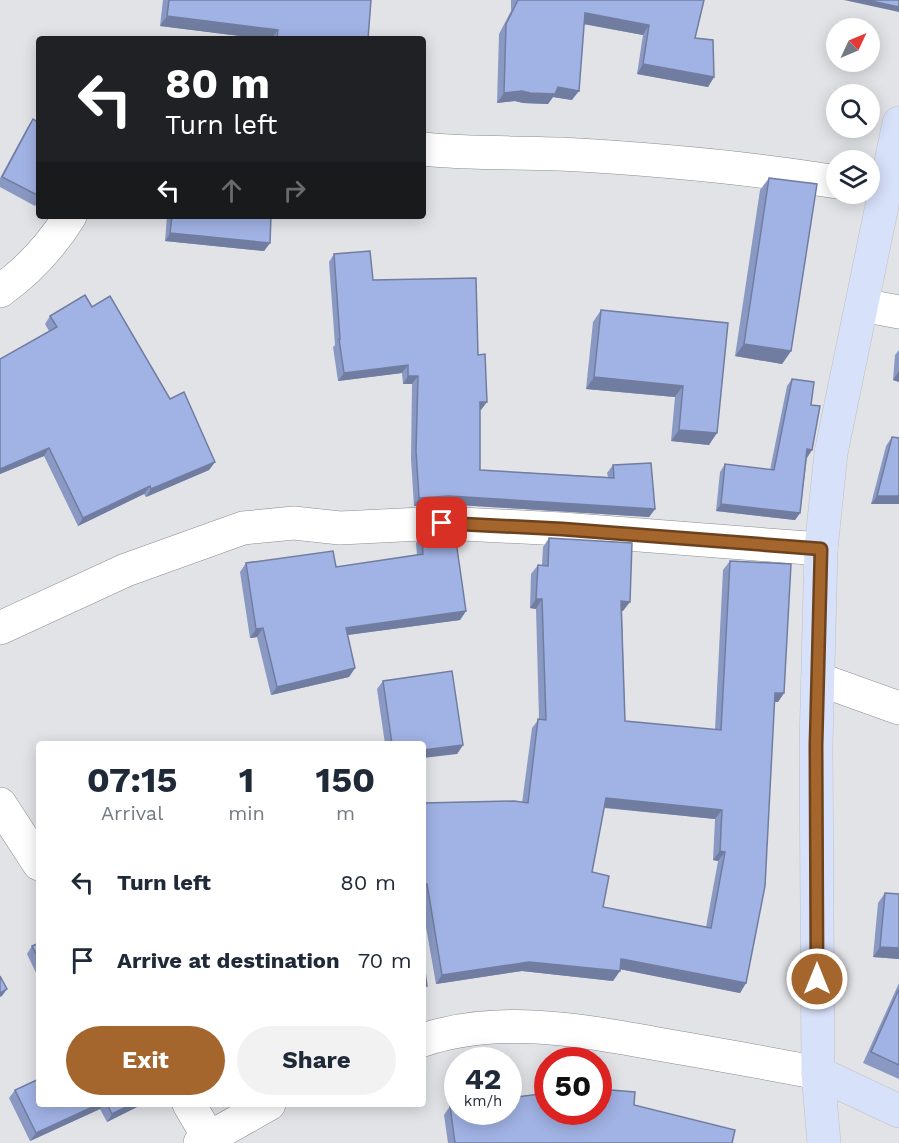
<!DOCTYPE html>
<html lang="en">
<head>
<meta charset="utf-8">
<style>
	:root { --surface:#fff; --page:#f2f2f3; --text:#1f2937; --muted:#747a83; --accent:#a5662d }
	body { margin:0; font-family:"Work Sans",sans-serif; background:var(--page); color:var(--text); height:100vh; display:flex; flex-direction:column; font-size:22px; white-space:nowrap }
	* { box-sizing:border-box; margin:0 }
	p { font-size:20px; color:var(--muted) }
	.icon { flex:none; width:33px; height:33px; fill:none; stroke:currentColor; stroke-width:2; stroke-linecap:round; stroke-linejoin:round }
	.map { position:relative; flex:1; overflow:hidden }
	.sheet { position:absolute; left:36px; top:741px; width:390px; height:366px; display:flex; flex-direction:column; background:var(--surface); border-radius:6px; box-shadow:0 3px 15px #0003 }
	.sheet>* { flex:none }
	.top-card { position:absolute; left:36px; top:36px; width:390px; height:183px; border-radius:6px; box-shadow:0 3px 15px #0003; background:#202124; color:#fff; overflow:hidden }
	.needle { width:39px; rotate:46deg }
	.tools { position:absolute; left:826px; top:18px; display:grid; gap:12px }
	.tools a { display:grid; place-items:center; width:54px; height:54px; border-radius:50%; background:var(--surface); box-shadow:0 3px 15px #0003; font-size:30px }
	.speed { position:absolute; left:444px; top:1047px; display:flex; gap:12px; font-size:30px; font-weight:700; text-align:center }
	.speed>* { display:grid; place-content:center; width:78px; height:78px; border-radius:50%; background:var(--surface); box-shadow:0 3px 15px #0003; line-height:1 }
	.speed small { font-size:15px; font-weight:400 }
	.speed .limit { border:9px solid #d22; background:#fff; color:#111 }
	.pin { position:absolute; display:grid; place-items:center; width:51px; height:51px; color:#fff; margin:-26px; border-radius:12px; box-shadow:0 3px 9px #0006 }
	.me { position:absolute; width:66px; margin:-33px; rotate:0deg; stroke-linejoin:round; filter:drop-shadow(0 0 4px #0008) }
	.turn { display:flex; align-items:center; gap:21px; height:126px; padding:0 30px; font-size:27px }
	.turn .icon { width:78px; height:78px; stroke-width:2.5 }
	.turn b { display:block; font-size:42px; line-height:51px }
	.lanes { display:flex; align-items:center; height:57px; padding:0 30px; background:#0003; justify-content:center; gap:30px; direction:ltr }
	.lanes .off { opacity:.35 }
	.eta { display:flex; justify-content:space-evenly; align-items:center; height:102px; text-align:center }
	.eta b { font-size:36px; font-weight:700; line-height:42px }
	.action { display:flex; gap:12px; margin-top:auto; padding:12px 30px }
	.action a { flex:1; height:69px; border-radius:36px; background:var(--accent); color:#fff; font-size:24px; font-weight:700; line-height:69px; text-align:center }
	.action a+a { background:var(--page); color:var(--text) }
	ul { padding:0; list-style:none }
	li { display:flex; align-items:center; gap:18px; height:78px; padding:0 30px }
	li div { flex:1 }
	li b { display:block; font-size:22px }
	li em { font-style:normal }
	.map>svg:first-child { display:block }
</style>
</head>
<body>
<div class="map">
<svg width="899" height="1143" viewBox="0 0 899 1143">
	<rect width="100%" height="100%" fill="#e2e3e7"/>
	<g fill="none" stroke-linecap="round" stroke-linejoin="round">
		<g stroke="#8b8c90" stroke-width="34">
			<g id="minor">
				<path d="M423,149C469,154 514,152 560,154C653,159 745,167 837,182"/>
				<path d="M0,291C28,271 52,245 70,216"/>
				<polyline points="862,305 899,312"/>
				<polyline points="0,628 126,570 243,528 294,523 340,528 442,523 562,529 821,549"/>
				<polyline points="818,679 899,708"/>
				<polyline points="0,804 39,864"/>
				<path d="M423,1040C501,1014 585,1031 664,1045C715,1054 767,1063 818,1073"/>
				<polyline points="189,1104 209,1138"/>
				<polyline points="200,1143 269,1104"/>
			</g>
		</g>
		<g stroke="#c0c0c1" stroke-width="34">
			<g id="major">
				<polyline points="818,1073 899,1111"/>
				<polyline points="824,1143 818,1073 816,745 821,549 831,453 899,123"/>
			</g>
		</g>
		<use href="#minor" stroke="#fff" stroke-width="33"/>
		<use href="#major" stroke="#d8e1fa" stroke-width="33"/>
	</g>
	<g fill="#8a99c4" fill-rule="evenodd">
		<polygon points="163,0 371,0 368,39 264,39 160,26"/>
		<polygon points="511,0 704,0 695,38 714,77 708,87 637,74 643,35 584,24 572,100 553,97 548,104 523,103 515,101 497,103 499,34 511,11"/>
		<polygon points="33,119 39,123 39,201 35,206 0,187 0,178 27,128"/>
		<polygon points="769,178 791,351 782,364 735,356 760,190"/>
		<polygon points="167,216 271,216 270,243 264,251 165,241"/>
		<polygon points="334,254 478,355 481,410 480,410 480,470 608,477 607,473 613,465 655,509 649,517 443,504 414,506 411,459 412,384 403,384 402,373 338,381 333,347 335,345 329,262"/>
		<polygon points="92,307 170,399 215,462 209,470 146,497 144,494 78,526 44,456 0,474 0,359 49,331 45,324 50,316"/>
		<polygon points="601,310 728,323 709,445 671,441 675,397 586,389 593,322"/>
		<polygon points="899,350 899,382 893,380 895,355"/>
		<polygon points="792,379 807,458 800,513 795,520 716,511 720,472 725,464 770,470 787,386"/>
		<polygon points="892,437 899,438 899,504 871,504 886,446"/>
		<polygon points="422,534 466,611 460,620 347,635 355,668 349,677 271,695 257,637 250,638 240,572 246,563 336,567 417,555 416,543"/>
		<path d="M549,538L623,611H622L625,721L715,730L723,570L730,561L784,693L778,702H774L746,983L740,993L620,969L613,981L522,971L436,984L423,910V803H522L532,728L539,719L536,609L530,608L531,574L538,565H542L543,547ZM604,808L715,819L713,860L718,861L706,927L603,907L592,872Z"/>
		<polygon points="383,681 463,745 457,754 423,744 385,744 377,689"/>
		<polygon points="885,893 899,959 873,957 878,903"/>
		<polygon points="39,943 39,979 27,954 32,946"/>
		<polygon points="899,983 899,1079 863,1063"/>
		<polygon points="15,1090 39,1104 143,1104 107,1122 100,1109 30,1141 9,1098"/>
		<polygon points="634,1105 732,1143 448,1143 444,1115 450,1106"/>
	</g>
	<g fill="#717da0">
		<polygon points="844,0 867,0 899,7 899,12"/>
		<polygon points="585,13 649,25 643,35 578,23"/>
		<polygon points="167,16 278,30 271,39 264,39 160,26"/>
		<polygon points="643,64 714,77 708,87 637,74"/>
		<polygon points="558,87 579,91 572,100 553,97 548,104 523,103 515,101 497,103 504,93"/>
		<polygon points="170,233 270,243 264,251 165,241"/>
		<polygon points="744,344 791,351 782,364 735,356"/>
		<polygon points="408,365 402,373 338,381 344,373"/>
		<polygon points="899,371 899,382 893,380"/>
		<polygon points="408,376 418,376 412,384 403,384"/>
		<polygon points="594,377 683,386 675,397 586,389"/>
		<polygon points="480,402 487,402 481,410 474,410"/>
		<polygon points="679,430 717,433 709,445 671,441"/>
		<polygon points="49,448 44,456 0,474 0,469"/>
		<polygon points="807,449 812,450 807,458 802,457"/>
		<polygon points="215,462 209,470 146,497 151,489"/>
		<polygon points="150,486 144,494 78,526 83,518"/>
		<polygon points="449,496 655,509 649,517 443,504 414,506 419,498"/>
		<polygon points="877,496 899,496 899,504 871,504"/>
		<polygon points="721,504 800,513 795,520 716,511"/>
		<polygon points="536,599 542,599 536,609 530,608"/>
		<polygon points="621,601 630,602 623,611 615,610"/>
		<polygon points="466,611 460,620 340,636 346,628"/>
		<polygon points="263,628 257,637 250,638 256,629"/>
		<polygon points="355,668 349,677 271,695 277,687"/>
		<polygon points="775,693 784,693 778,702 768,702"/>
		<polygon points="463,745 457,754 423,758 423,750"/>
		<polygon points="606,798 722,810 715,819 599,807"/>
		<polygon points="720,851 725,852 718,861 713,860"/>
		<polygon points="880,947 899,948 899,959 873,957"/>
		<polygon points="621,959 746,983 740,993 614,968"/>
		<polygon points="529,962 620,971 613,981 522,971 436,984 442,975"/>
		<polygon points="7,989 2,996 0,997 0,993"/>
		<polygon points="99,1104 104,1104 100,1109 30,1141 36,1133"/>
		<polygon points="132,1104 143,1104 107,1122 112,1114"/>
	</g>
	<g fill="#a1b2e4" stroke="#717da0" stroke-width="1.5" fill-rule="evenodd">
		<polygon points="169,0 371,0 368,39 277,39 278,30 167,16"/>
		<polygon points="518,0 704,0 695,38 713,40 714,77 643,64 649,25 585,13 579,91 558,87 555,94 530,93 522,91 504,93 506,24"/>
		<polygon points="867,0 899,0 899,7"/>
		<polygon points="33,119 39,123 39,196 2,177"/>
		<polygon points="769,178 817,184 791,351 744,344"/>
		<polygon points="172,216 271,216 270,243 170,233"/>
		<polygon points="370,251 373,280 476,278 478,355 485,354 487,402 480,402 480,470 614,478 613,465 651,463 655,509 449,496 419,498 416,451 418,376 408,376 408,365 344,373 339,339 340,339 334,254"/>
		<polygon points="85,295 92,307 110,296 170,399 184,392 215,462 151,489 150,486 83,518 49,448 0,469 0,359 57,327 50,316"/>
		<polygon points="601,310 728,323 717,433 679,430 683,386 594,377"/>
		<polygon points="792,379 814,382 811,405 820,406 812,450 807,449 800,513 721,504 725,464 774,470"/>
		<polygon points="892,437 899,438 899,496 877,496"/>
		<polygon points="422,534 455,534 466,611 346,628 355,668 277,687 263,628 256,629 246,563 333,551 336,567 423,554"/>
		<path d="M549,538L632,543L630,602L621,601L625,721L721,730L730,561L791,564L784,693H775L765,886L746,983L621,959L620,971L529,962L442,975L427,884L423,885V803L514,801L528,803L538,719L546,720L542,599H536L538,565L548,566ZM606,798L722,810L720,851L725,852L711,928L603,907L609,876L592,872Z"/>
		<polygon points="452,671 463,745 423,750 423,744 392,744 383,681"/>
		<polygon points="885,893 899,894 899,948 880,947"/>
		<polygon points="39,943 39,959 32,946"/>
		<polygon points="423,957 427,986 423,986"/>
		<polygon points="0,976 7,989 0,993"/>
		<polygon points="899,989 899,1065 871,1052"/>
		<polygon points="39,1079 39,1104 99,1104 36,1133 15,1090"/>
		<polygon points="598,1089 635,1092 634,1105 735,1130 732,1143 455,1143 450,1106 458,1105 458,1112 508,1112 508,1098 548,1093 548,1112 598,1112"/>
		<polygon points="107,1104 132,1104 112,1114"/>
	</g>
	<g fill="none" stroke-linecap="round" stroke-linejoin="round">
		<g stroke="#6b421d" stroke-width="15">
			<polyline id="route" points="442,523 562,529 821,549 816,745 817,979"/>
		</g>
		<use href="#route" stroke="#a5662d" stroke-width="10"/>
	</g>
</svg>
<div class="tools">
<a><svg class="needle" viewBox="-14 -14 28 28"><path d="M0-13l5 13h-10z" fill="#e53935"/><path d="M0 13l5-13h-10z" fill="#747a83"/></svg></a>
<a><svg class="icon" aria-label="search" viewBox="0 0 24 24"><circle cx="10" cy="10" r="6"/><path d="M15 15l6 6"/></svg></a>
<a><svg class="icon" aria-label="layers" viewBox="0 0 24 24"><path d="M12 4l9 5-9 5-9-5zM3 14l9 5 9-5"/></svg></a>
</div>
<div class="speed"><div>42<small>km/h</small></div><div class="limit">50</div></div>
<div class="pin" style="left:442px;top:523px;background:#d93025"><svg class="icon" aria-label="arrive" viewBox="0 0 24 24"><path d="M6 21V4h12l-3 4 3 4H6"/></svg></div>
<svg class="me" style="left:817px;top:979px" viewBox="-20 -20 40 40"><circle r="17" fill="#a5662d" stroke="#fff" stroke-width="3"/><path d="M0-11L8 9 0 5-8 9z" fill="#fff"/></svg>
<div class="top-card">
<div class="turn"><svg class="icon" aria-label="left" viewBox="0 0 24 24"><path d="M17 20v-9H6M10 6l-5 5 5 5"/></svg><div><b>80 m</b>Turn left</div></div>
<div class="lanes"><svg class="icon" aria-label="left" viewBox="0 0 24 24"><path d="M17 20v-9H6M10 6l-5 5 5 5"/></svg><svg class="icon off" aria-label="ahead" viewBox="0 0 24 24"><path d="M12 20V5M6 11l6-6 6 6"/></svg><svg class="icon off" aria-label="right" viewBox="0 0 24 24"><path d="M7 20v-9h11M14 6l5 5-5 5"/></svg></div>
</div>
<section class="sheet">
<div class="eta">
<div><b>07:15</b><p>Arrival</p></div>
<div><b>1</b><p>min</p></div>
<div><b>150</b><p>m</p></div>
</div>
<ul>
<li><svg class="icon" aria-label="left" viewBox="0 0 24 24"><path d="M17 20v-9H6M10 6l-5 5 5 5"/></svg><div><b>Turn left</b></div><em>80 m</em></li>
<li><svg class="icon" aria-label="arrive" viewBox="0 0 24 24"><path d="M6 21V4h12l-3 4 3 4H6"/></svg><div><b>Arrive at destination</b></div><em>70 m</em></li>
</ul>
<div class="action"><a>Exit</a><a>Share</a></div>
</section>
</div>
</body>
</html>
